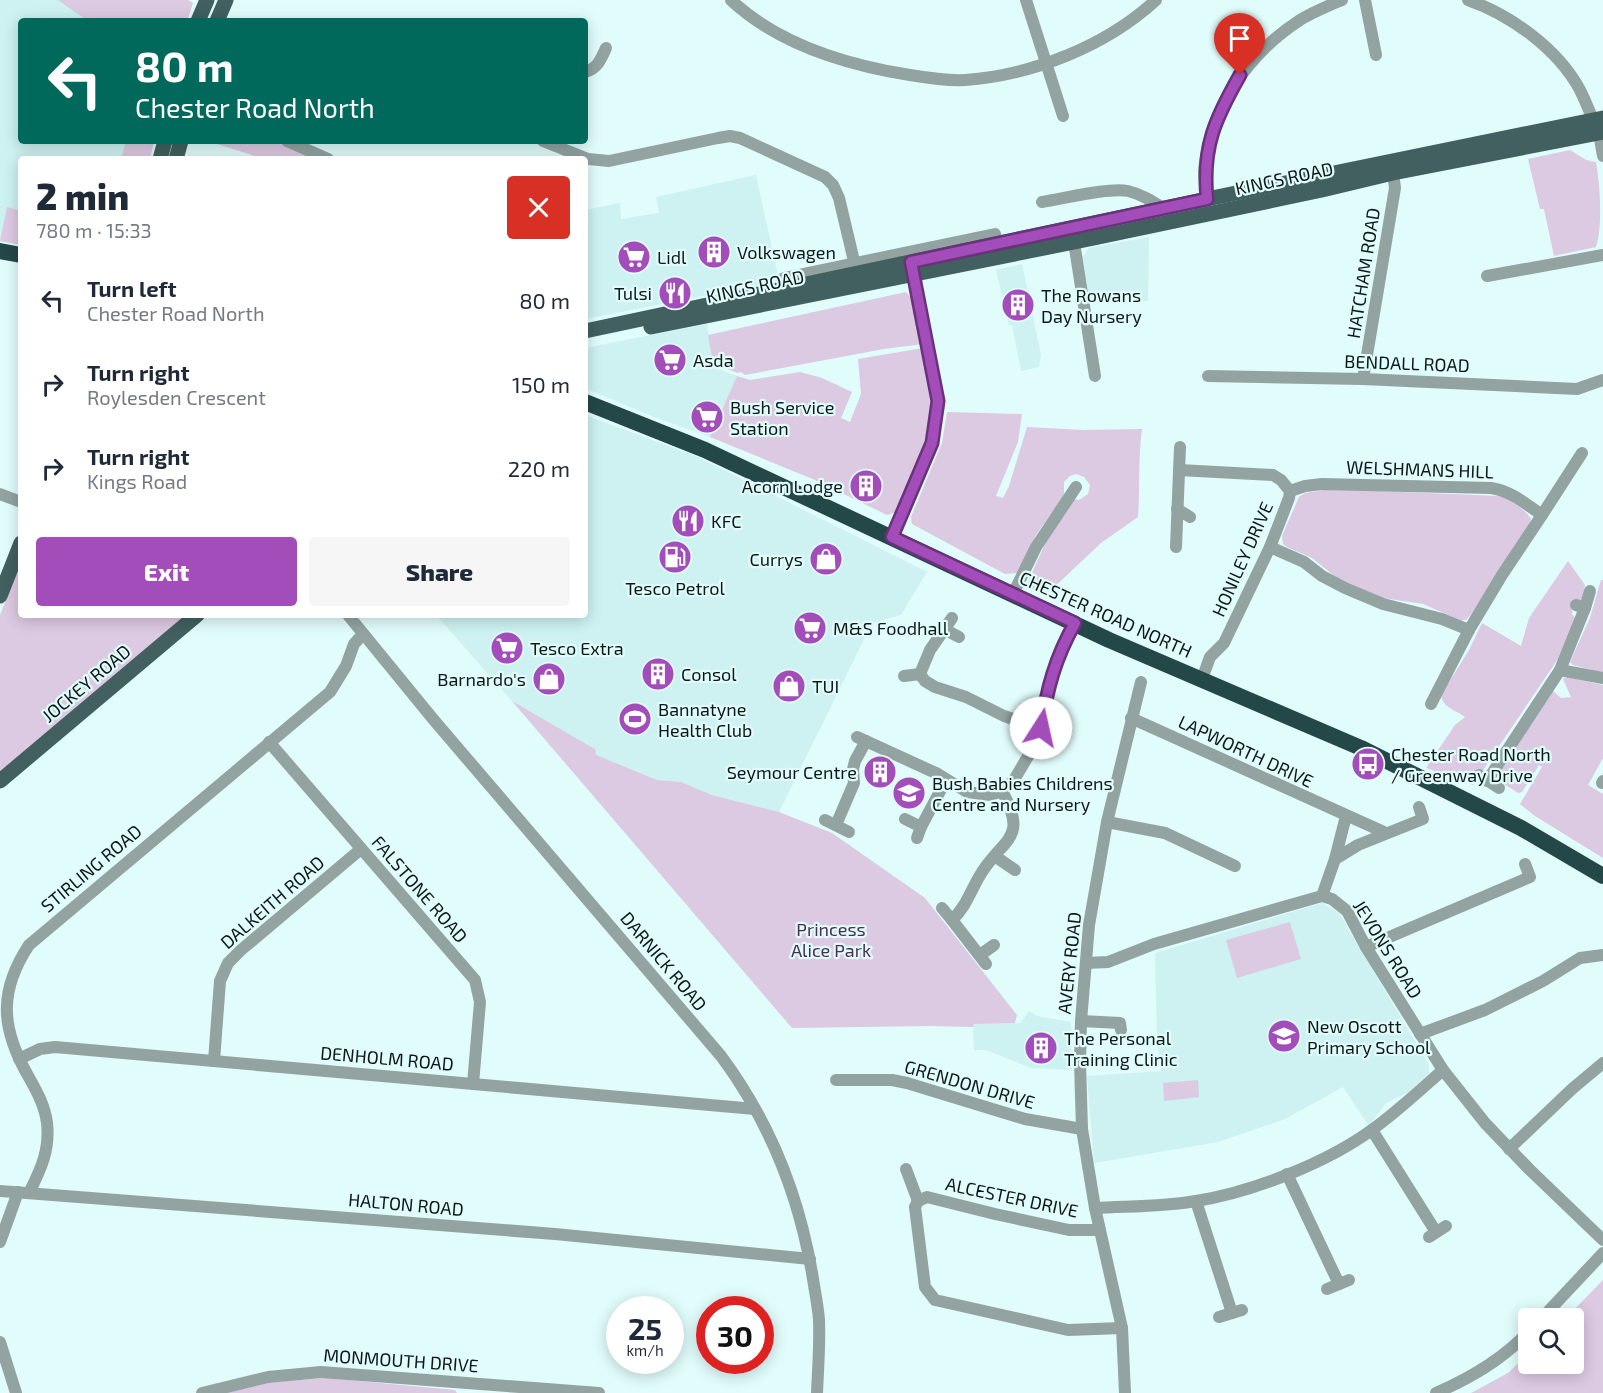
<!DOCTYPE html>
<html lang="en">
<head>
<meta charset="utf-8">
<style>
	:root { --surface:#fff; --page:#f6f6f7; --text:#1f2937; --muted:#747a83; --accent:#a34dbb }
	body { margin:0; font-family:"Exo 2",sans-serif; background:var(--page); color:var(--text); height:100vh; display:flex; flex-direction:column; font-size:22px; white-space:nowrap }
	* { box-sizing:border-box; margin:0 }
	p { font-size:20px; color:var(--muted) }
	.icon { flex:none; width:33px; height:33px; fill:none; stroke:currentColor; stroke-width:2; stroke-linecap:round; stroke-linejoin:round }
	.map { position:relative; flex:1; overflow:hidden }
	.sheet { position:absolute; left:18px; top:156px; width:570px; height:462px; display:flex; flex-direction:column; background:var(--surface); border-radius:6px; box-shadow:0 3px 15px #0003 }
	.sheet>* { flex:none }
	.hud { position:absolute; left:18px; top:18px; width:570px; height:126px; border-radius:6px; box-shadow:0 3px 15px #0003; background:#00695c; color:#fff; overflow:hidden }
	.fabs { position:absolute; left:1518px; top:1308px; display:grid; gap:12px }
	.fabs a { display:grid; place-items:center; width:66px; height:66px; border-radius:6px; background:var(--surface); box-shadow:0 3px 15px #0003; font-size:30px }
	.speed { position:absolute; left:606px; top:1296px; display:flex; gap:12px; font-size:30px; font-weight:700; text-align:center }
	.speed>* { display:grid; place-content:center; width:78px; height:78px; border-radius:50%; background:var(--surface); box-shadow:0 3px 15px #0003; line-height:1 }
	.speed small { font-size:15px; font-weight:400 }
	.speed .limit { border:9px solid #d22; background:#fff; color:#111 }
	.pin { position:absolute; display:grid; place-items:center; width:51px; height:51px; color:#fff; margin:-62px -26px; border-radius:50% 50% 50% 0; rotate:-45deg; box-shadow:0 0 6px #0007 }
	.pin .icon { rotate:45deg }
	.me { position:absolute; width:66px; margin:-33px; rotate:10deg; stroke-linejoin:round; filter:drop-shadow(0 0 4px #0008) }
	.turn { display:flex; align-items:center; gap:21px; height:126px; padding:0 18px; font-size:27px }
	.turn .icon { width:78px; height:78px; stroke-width:2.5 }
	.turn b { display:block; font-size:42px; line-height:51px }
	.round { display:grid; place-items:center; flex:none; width:63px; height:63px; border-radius:6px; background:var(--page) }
	.summary { display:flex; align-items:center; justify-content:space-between; height:102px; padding:0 18px }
	h1 { font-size:36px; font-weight:800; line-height:45px }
	.button { display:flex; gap:12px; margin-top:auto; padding:12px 18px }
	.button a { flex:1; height:69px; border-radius:6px; background:var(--accent); color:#fff; font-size:24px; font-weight:800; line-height:69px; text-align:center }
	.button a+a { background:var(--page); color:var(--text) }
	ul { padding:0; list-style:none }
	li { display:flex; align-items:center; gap:18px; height:84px; padding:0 18px }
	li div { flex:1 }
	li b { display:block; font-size:22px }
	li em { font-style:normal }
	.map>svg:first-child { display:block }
</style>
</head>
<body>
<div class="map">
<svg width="1603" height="1393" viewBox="0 0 1603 1393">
	<rect width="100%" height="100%" fill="#e0fcfb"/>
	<g fill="#cdf2f1">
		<polygon points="0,0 188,0 193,3 187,21 21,21 21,141 154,141 150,159 21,159 21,245 0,241"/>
		<polygon points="756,175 779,281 585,319 585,210 620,203 621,219 659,213 656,197"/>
		<polygon points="1149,237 1148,301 1089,298 1083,256 1089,248"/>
		<polygon points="1022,264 1041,355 1039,367 1021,371 1012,325 1009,325 996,270"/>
		<polygon points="707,324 713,367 737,376 710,437 654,417 585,388 585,348"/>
		<polygon points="585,415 698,457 927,572 901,615 872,623 779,812 712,795 681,782 657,780 595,755 595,749 512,701 436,615 585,615"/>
		<polygon points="1322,903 1339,913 1429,1065 1429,1073 1409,1092 1386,1103 1369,1126 1343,1087 1283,1120 1218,1142 1094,1163 1087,1076 1161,1071 1157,1040 1155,953"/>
		<polygon points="1029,1011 1037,1016 1071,1022 1072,1070 1031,1068 986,1050 974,1050 973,1024 1021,1023"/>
	</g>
	<g fill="#dcc9e2">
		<polygon points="58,0 188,0 193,3 187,21 88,21"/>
		<polygon points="126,141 154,141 150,159 121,159"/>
		<polygon points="207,141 274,141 314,159 258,159 252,155"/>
		<path d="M1570,150L1586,160L1596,162C1600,185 1603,227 1596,247L1554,256L1544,209H1540L1528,159Z"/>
		<polygon points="7,207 21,211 21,245 0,241"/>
		<polygon points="906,292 915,302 923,344 884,349 745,375 741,372 738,373 713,364 708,335"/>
		<path d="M923,348C926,363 930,378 932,393C936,434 912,476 897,512L887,515L815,480L710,437L737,376L750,380L800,372L822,378L852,392L841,418L850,422L861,394L858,359Z"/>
		<path d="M947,412L1022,414L1018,442L996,496L1003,498L1009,486L1027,427L1084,430L1142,429C1138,458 1140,487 1138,517L1101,543L1047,594L1030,588L1027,584L1048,537L1075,499L1079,500L1088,494L1090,485L1084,477L1076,474L1070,476L1064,482V495L1036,535L1019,573L1005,574L912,524L911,517L942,443Z"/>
		<path d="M1331,489L1499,496C1510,499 1525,509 1531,519L1529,526L1473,612L1466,620H1460L1423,604L1383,598L1337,578L1312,558L1287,547L1283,544L1282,536L1299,497L1305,493Z"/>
		<path d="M1568,561L1585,585L1582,599L1573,605L1572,614L1576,619L1566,647L1473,785L1426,768L1455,725L1465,717C1457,711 1442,707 1441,695L1469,650L1482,623L1521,646L1529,618Z"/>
		<polygon points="21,562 21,615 188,615 0,772 0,615"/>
		<polygon points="1601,580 1603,580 1603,673 1573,665 1570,662 1590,618"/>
		<polygon points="1567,677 1603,685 1603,758 1588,785 1603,794 1603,858 1535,816 1520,804 1542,767 1539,765 1522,792 1518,793 1504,784 1497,775 1553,691 1561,698 1571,697 1563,679"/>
		<polygon points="512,701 595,749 596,755 657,780 681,782 712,795 779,812 832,833 925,898 1017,1015 1015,1023 974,1024 973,1027 930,1026 792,1028"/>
		<polygon points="1290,922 1301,959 1237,978 1226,940"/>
		<polygon points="1198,1080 1199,1097 1164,1101 1163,1083"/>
		<polygon points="1603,1280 1603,1393 1471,1393 1508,1373 1528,1354 1528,1364 1574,1364 1574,1318 1566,1318"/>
		<polygon points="327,1378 455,1390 457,1393 224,1393 272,1382"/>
	</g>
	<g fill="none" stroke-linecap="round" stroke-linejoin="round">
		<g stroke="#92a3a2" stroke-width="12">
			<path d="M731,0C779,45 847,65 910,75C928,78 947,81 965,80C1033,75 1106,46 1156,0"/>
			<polyline points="1026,0 1063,116"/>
			<polyline points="1365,0 1376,55"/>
			<path d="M1468,0C1511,15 1558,49 1580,90C1585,100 1589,110 1593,120"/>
			<path d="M585,72C598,68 601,59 606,48"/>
			<polyline points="1599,133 1603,156"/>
			<polyline points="287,141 328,159"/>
			<polyline points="543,141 588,159 609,161 718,138 730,136 740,138 825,177 833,185 839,198 859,282"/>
			<path d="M1207,199C1206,190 1204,180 1204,171C1209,109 1249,53 1300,20C1313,12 1328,6 1342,0"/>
			<path d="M1042,202C1063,199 1109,187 1128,191C1141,194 1152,201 1163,208"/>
			<polyline points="1074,242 1095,376"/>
			<polyline points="1487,276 1603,255"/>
			<polyline points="785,287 784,278 995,234 998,244"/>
			<polyline points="1208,376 1363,379 1577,389 1603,380"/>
			<polyline points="1363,379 1395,188 1393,173"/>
			<polyline points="1179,470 1273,475 1281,480 1290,491 1289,498 1270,547 1224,643 1210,657 1202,679"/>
			<polyline points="0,494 21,502"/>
			<polyline points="1177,509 1190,517"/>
			<polyline points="1542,515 1582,453"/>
			<polyline points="892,537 932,443 938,401 913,268"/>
			<polyline points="1176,547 1180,447"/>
			<path d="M1270,547L1304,562L1322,576L1345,588L1383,604L1442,619L1469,630L1502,575L1542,515C1526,504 1511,491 1491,488L1322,484L1305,486L1290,491"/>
			<polyline points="1013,594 1036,547 1076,487"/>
			<polyline points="1576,605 1585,608 1590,591"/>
			<polyline points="1585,608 1560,670 1603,678"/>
			<path d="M348,615L433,719L721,1056C770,1122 800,1198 813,1279C815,1292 818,1306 819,1320C820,1344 818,1369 817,1393"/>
			<polyline points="952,618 930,650 920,674 925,681 935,687 966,697 1004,716 1041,728"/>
			<polyline points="944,629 959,637"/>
			<polyline points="904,676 920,674"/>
			<polyline points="1431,704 1469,630"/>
			<polyline points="1131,718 1386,833"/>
			<polyline points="857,737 938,774 967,792 990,795 1002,791 1014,780 1034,746 1041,728 1049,683 1059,655 1075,623"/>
			<polyline points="269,742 475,980 480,1002 473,1084"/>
			<polyline points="1479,775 1499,788"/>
			<polyline points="1487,781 1560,670"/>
			<polyline points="1602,783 1603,781"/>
			<polyline points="905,819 921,827 917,838"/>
			<polyline points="825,820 849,832"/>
			<polyline points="1107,822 1165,833 1235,866"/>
			<polyline points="836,825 854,783 853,769 855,761 866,741"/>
			<polyline points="921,827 946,780"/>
			<polyline points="996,857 1015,870"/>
			<polyline points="1335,859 1358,845 1423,819 1419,807"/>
			<polyline points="1322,896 1335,859 1346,816"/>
			<polyline points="942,908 952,920"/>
			<polyline points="1366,947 1530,877 1525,864"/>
			<polyline points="980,955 994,945"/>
			<polyline points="1086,963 1108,962 1154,944 1322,896 1332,899 1347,911 1366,947 1443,1070 1485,1123 1529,1169 1603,1240"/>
			<path d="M986,964L952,920C967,906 971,889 982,872C1005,837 1028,838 1002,791"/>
			<polyline points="1081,1021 1120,1023 1121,1030"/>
			<polyline points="1420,1034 1485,1010 1543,981 1580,958 1603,955"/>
			<polyline points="19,1059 40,1049 55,1047 755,1109"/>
			<polyline points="214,1061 220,981 228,963 241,950 361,849"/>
			<polyline points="836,1080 892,1080 907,1083 1025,1119 1082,1129"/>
			<polyline points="1372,1130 1436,1232"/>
			<polyline points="1509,1149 1572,1089 1603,1063"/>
			<polyline points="906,1169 918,1201"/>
			<polyline points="1287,1174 1339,1284"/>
			<polyline points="0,1191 555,1234 810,1259"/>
			<path d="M29,1193C41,1169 50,1150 47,1123C45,1105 35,1088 26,1072C0,1025 0,989 29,945L330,692L346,666L354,644L363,634"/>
			<polyline points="1196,1201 1232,1313"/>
			<path d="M1095,1208C1128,1206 1162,1207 1196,1201C1252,1192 1327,1163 1373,1129C1398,1111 1420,1090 1443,1070"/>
			<polyline points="1100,1230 1069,1230 995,1214 927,1197 918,1201 915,1207 925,1287 935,1300 1068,1330 1122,1328"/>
			<polyline points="1429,1237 1446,1226"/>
			<polyline points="0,1242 18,1192"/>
			<polyline points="1327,1289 1349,1280"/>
			<polyline points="1219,1317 1242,1310"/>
			<polyline points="1542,1318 1603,1253"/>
			<polyline points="0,1342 16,1393"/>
			<polyline points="202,1393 268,1377 321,1372 599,1393"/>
			<polyline points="1125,1393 1122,1328 1095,1208 1082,1129 1080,1063 1081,1021 1089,925 1107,822 1141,682"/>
			<path d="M1436,1393C1470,1378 1502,1360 1528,1332"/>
		</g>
		<g stroke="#41605f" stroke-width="15">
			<polyline points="198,21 207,0"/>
			<polyline points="217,21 226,0"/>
			<polyline points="160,159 165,141"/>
			<polyline points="176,159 181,141"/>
			<polyline points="651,327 1094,238 1322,190 1393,173 1603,132"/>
			<polyline points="585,331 1207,199 1603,118"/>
			<polyline points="0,596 21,543"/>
			<polyline points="0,781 197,615"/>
		</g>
		<g stroke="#234847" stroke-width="16">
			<polyline points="0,251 21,255"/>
			<polyline points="585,402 705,450 1109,640 1361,748 1521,828 1603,876"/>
		</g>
	</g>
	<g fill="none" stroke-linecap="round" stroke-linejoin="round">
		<g stroke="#6a327a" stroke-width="15">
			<path id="route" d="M1041,728C1047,689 1055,658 1075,623L892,537L932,443L938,401L911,262L1207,199C1202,147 1215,119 1240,75"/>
		</g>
		<use href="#route" stroke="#a34dbb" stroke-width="10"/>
	</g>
	<defs>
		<g id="building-disc" transform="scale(1.725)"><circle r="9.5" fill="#a34dbb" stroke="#e0fcfb"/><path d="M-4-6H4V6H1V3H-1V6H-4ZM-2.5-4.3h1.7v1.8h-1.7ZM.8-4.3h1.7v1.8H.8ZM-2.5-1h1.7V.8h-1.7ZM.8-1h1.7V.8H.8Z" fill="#fff"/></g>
		<g id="supermarket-disc" transform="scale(1.725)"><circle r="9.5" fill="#a34dbb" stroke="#e0fcfb"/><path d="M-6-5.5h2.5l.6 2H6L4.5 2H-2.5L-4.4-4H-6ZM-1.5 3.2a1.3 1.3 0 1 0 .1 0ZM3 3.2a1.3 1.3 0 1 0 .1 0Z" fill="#fff"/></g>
		<g id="restaurant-disc" transform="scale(1.725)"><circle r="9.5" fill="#a34dbb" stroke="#e0fcfb"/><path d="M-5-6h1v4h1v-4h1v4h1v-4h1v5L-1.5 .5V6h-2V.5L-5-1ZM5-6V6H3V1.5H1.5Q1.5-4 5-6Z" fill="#fff"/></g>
		<g id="fuel-disc" transform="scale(1.725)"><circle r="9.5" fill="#a34dbb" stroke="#e0fcfb"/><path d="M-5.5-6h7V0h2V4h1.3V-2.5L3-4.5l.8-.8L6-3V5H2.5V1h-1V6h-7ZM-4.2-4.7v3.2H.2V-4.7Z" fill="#fff"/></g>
		<g id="shop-disc" transform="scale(1.725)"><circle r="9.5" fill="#a34dbb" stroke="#e0fcfb"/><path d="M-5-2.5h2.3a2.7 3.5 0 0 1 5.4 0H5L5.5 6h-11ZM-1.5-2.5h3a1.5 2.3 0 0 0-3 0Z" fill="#fff"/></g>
		<g id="stadium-disc" transform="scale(1.725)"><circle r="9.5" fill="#a34dbb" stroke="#e0fcfb"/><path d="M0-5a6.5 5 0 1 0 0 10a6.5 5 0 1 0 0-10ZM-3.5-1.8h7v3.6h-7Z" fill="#fff"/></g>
		<g id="bus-disc" transform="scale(1.725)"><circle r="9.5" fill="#a34dbb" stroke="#e0fcfb"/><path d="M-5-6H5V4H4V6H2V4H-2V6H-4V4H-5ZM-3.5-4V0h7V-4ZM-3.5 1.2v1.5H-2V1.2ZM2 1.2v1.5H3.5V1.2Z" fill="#fff"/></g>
		<g id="school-disc" transform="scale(1.725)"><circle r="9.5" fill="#a34dbb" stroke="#e0fcfb"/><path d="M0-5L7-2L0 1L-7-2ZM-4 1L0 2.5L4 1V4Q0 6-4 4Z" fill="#fff"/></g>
	</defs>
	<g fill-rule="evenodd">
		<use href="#building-disc" x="714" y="252"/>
		<use href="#supermarket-disc" x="634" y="257"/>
		<use href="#restaurant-disc" x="675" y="293"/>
		<use href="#building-disc" x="1018" y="305"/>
		<use href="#supermarket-disc" x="670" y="360"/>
		<use href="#supermarket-disc" x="707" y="417"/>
		<use href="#building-disc" x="866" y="486"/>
		<use href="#restaurant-disc" x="688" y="521"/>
		<use href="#fuel-disc" x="675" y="557"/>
		<use href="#shop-disc" x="826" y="559"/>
		<use href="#supermarket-disc" x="810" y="628"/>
		<use href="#supermarket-disc" x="507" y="648"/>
		<use href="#building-disc" x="658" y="674"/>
		<use href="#shop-disc" x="549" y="679"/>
		<use href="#shop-disc" x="789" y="686"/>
		<use href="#stadium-disc" x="635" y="719"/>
		<use href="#bus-disc" x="1368" y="764"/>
		<use href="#building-disc" x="880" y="772"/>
		<use href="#school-disc" x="909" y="793"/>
		<use href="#school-disc" x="1284" y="1036"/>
		<use href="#building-disc" x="1041" y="1048"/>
	</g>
	<g text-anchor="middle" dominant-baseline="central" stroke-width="4.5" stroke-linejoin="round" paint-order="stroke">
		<g font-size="18" fill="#0f1818" stroke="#e0fcfb">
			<text transform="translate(1284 178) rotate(-12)">KINGS ROAD</text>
			<text transform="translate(1363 273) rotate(-81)">HATCHAM ROAD</text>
			<text transform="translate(755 286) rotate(-12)">KINGS ROAD</text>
			<text transform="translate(1407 363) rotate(2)">BENDALL ROAD</text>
			<text transform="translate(1420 469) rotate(2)">WELSHMANS HILL</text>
			<text transform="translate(1242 559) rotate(-66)">HONILEY DRIVE</text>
			<text transform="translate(1106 614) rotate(24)">CHESTER ROAD NORTH</text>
			<text transform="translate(86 683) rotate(-40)">JOCKEY ROAD</text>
			<text transform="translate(1246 751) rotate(25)">LAPWORTH DRIVE</text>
			<text transform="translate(91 868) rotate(-40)">STIRLING ROAD</text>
			<text transform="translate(420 889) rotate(49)">FALSTONE ROAD</text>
			<text transform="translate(272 902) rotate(-41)">DALKEITH ROAD</text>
			<text transform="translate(1388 949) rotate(58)">JEVONS ROAD</text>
			<text transform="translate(664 961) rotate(50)">DARNICK ROAD</text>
			<text transform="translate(1069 963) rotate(-84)">AVERY ROAD</text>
			<text transform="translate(387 1058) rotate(5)">DENHOLM ROAD</text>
			<text transform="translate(970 1084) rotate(16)">GRENDON DRIVE</text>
			<text transform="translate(1012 1197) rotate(12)">ALCESTER DRIVE</text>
			<text transform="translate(406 1204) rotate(5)">HALTON ROAD</text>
			<text transform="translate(401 1360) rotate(4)">MONMOUTH DRIVE</text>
		</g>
		<g font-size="18" fill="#0f1818" stroke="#e0fcfb" text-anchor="start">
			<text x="737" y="252">Volkswagen</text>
			<text x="657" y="257">Lidl</text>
			<text x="652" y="293" text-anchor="end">Tulsi</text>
			<text x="1041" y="295">The Rowans<tspan x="1041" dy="21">Day Nursery</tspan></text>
			<text x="693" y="360">Asda</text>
			<text x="730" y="407">Bush Service<tspan x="730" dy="21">Station</tspan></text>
			<text x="843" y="486" text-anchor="end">Acorn Lodge</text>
			<text x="711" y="521">KFC</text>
			<text x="803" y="559" text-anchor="end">Currys</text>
			<text x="675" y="588" text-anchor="middle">Tesco Petrol</text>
			<text x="833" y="628">M&amp;S Foodhall</text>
			<text x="530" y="648">Tesco Extra</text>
			<text x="681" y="674">Consol</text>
			<text x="526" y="679" text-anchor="end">Barnardo's</text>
			<text x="812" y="686">TUI</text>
			<text x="658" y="709">Bannatyne<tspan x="658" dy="21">Health Club</tspan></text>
			<text x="1391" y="754">Chester Road North<tspan x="1391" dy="21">/ Greenway Drive</tspan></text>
			<text x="857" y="772" text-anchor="end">Seymour Centre</text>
			<text x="932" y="783">Bush Babies Childrens<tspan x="932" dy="21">Centre and Nursery</tspan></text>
			<text x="1307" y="1026">New Oscott<tspan x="1307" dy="21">Primary School</tspan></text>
			<text x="1064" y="1038">The Personal<tspan x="1064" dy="21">Training Clinic</tspan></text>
		</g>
		<g font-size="18" fill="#4b2e54" stroke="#e0fcfb">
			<text x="831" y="929">Princess<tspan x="831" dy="21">Alice Park</tspan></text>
		</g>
	</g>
</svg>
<div class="fabs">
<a><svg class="icon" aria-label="search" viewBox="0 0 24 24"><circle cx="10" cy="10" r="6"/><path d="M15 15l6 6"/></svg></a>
</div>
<div class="speed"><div>25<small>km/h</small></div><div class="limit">30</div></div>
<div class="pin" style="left:1240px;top:75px;background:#d93025"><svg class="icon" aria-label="arrive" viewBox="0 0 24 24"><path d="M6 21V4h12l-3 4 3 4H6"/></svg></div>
<svg class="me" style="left:1041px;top:728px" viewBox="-20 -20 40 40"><circle r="19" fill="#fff"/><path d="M0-13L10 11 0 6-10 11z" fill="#a34dbb"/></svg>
<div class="hud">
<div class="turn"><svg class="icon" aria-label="left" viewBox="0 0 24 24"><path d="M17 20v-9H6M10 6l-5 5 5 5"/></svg><div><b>80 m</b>Chester Road North</div></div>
</div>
<section class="sheet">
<div class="summary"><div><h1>2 min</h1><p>780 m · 15:33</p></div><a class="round" style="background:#d93025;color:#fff"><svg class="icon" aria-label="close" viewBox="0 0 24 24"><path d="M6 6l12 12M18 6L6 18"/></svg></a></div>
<ul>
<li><svg class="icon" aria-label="left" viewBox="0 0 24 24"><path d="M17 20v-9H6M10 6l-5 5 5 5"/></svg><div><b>Turn left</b><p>Chester Road North</p></div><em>80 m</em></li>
<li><svg class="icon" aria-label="right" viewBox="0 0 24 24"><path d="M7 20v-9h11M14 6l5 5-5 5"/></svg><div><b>Turn right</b><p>Roylesden Crescent</p></div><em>150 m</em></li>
<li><svg class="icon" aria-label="right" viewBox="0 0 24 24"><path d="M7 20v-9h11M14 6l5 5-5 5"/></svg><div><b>Turn right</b><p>Kings Road</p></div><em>220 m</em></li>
</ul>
<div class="button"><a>Exit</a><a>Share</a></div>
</section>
</div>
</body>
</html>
